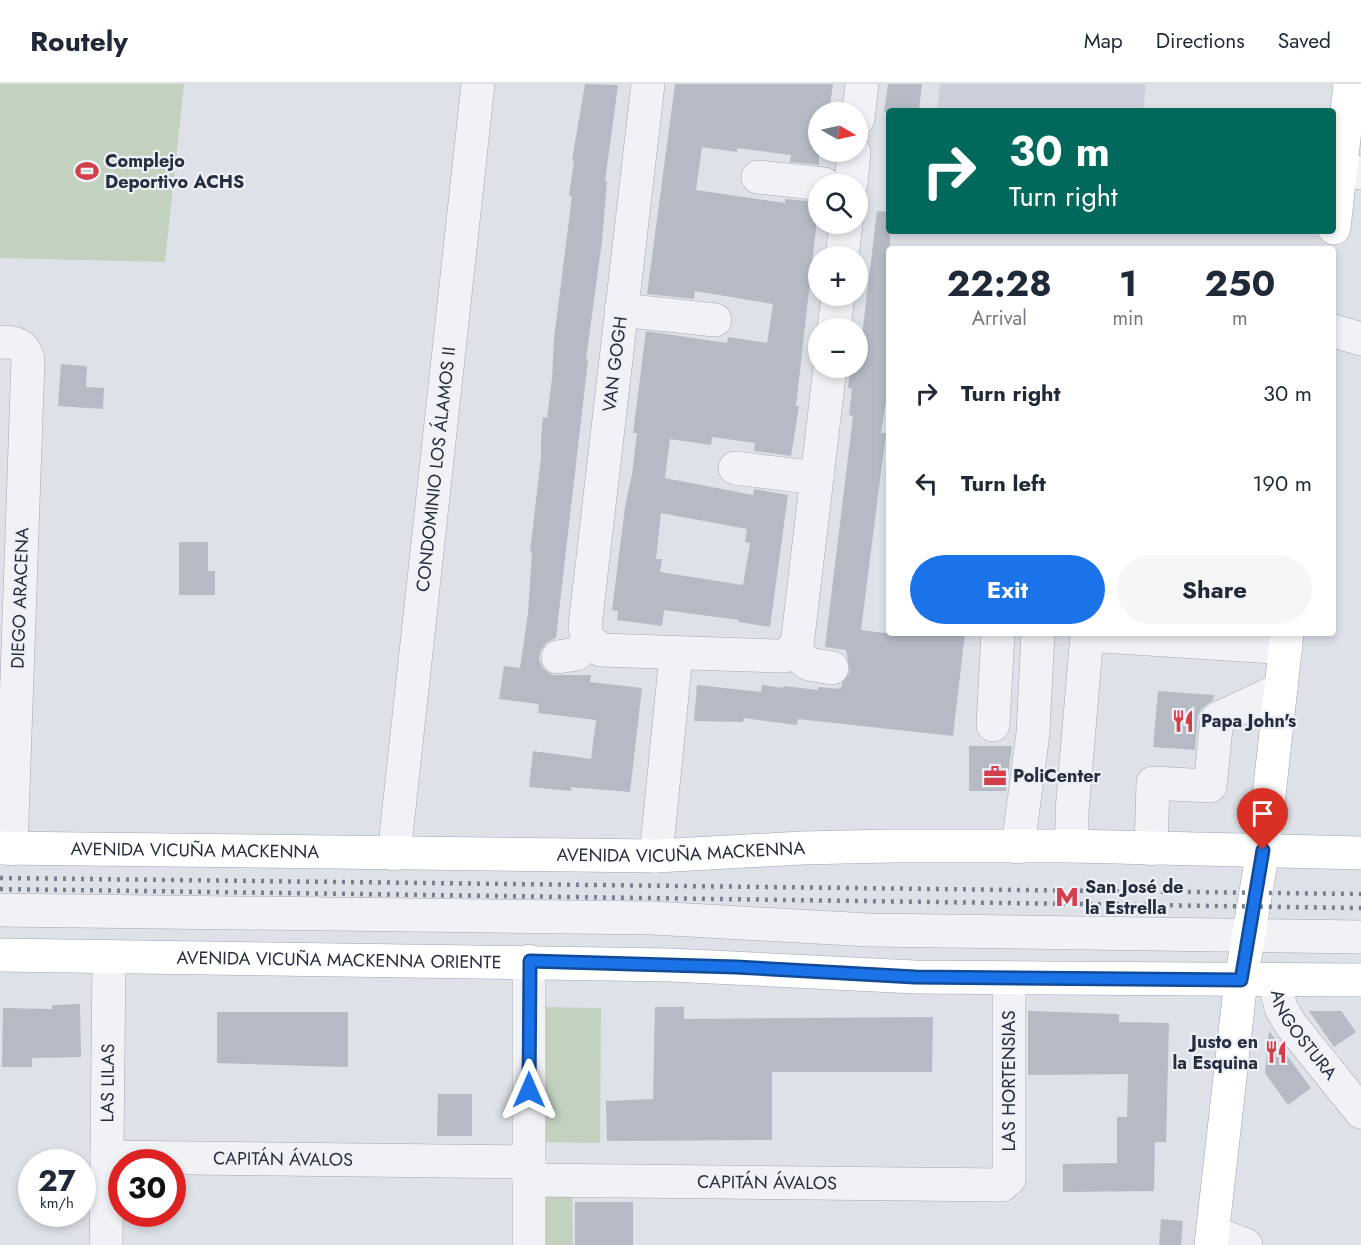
<!DOCTYPE html>
<html lang="en">
<head>
<meta charset="utf-8">
<style>
	:root { --surface:#fff; --page:#f6f6f7; --text:#1f2937; --muted:#747a83; --line:#e0e1e3; --accent:#1a73e8 }
	body { margin:0; font-family:Jost,sans-serif; background:var(--page); color:var(--text); height:100vh; display:flex; flex-direction:column; font-size:22px; white-space:nowrap }
	* { box-sizing:border-box; margin:0 }
	p { font-size:20px; color:var(--muted) }
	.icon { flex:none; width:33px; height:33px; fill:none; stroke:currentColor; stroke-width:2; stroke-linecap:round; stroke-linejoin:round }
	.map { position:relative; flex:1; overflow:hidden }
	.panel { position:absolute; left:886px; top:162px; width:450px; height:390px; display:flex; flex-direction:column; background:var(--surface); border-radius:6px; box-shadow:0 3px 9px #0003 }
	.panel>* { flex:none }
	.top-card { position:absolute; left:886px; top:24px; width:450px; height:126px; border-radius:6px; box-shadow:0 3px 9px #0003; background:#00695c; color:#fff; overflow:hidden }
	.needle { width:39px; rotate:99deg }
	.tools { position:absolute; left:808px; top:18px; display:grid; gap:12px }
	.tools a { display:grid; place-items:center; width:60px; height:60px; border-radius:50%; background:var(--surface); box-shadow:0 3px 9px #0003; font-size:30px }
	.speed { position:absolute; left:18px; top:1065px; display:flex; gap:12px; font-size:30px; font-weight:700; text-align:center }
	.speed>* { display:grid; place-content:center; width:78px; height:78px; border-radius:50%; background:var(--surface); box-shadow:0 3px 9px #0003; line-height:1 }
	.speed small { font-size:15px; font-weight:400 }
	.speed .limit { border:9px solid #d22; background:#fff; color:#111 }
	.pin { position:absolute; display:grid; place-items:center; width:51px; height:51px; color:#fff; margin:-62px -26px; border-radius:50% 50% 50% 0; rotate:-45deg; box-shadow:0 0 6px #0007 }
	.pin .icon { rotate:45deg }
	.me { position:absolute; width:66px; margin:-33px; rotate:0deg; stroke-linejoin:round; filter:drop-shadow(0 0 4px #0008) }
	.turn { display:flex; align-items:center; gap:21px; height:126px; padding:0 24px; font-size:27px }
	.turn .icon { width:78px; height:78px; stroke-width:2.5 }
	.turn b { display:block; font-size:42px; line-height:51px }
	.eta { display:flex; justify-content:space-evenly; align-items:center; height:102px; text-align:center }
	.eta b { font-size:36px; font-weight:700; line-height:42px }
	.action { display:flex; gap:12px; margin-top:auto; padding:12px 24px }
	.action a { flex:1; height:69px; border-radius:36px; background:var(--accent); color:#fff; font-size:24px; font-weight:700; line-height:69px; text-align:center }
	.action a+a { background:var(--page); color:var(--text) }
	ul { padding:0; list-style:none }
	li { display:flex; align-items:center; gap:18px; height:90px; padding:0 24px }
	li div { flex:1 }
	li b { display:block; font-size:22px }
	li em { font-style:normal }
	header { display:flex; align-items:center; gap:36px; box-sizing:border-box; height:84px; padding:0 30px; background:var(--surface); border-bottom:2px solid var(--line) }
	header strong { font-size:28px }
	nav { display:flex; gap:33px; margin-inline-start:auto; font-size:21px }
	.map>svg:first-child { display:block }
</style>
</head>
<body>
<header>
<strong>Routely</strong>
<nav><a>Map</a><a>Directions</a><a>Saved</a></nav>
</header>
<div class="map">
<svg width="1361" height="1161" viewBox="0 0 1361 1161">
	<rect width="100%" height="100%" fill="#dee1e8"/>
	<polygon fill="#ccd0da" points="940,0 1146,0 1143,27 937,27"/>
	<g fill="#c2d2bf">
		<polygon points="0,0 184,0 165,178 0,174"/>
		<polygon points="542,923 601,924 600,1059 542,1058"/>
		<polygon points="539,1105 572,1105 573,1161 540,1161"/>
	</g>
	<g fill="#b5bac5" fill-rule="evenodd">
		<polygon points="585,0 618,1 605,97 607,97 602,157 586,275 588,276 558,536 556,554 546,559 541,566 539,575 543,584 552,591 591,591 590,598 642,604 630,708 571,703 571,707 529,703 533,667 591,675 596,636 538,629 539,620 499,615 504,582 520,584 528,529 532,469 530,468 541,373 541,352 543,333 547,334 552,294 554,255 572,112 569,112 574,77 572,76"/>
		<path d="M675,0H833L829,28H819V81L790,78L791,71L737,64V68L702,63L696,106L785,119V115L819,118L796,322H799L791,372L754,367L755,359L712,353L711,361L670,355L665,394L753,411L754,405L788,411L770,543L738,538L739,536L664,526L662,542L617,536L618,527L612,526L625,423L632,390L637,349H633L646,247L727,259L728,253L767,259L773,220L695,207L694,215L647,210ZM661,429L747,445L745,458L750,459L743,501L660,488L662,475H656Z"/>
		<polygon points="888,0 922,0 919,27 884,28"/>
		<polygon points="877,127 890,128 890,310 887,310 881,349 886,349 861,546 885,549 965,549 953,652 798,635 797,641 744,634 743,638 694,637 697,601 761,608 762,601 783,604 784,602 818,606 818,603 841,605 842,599 850,588 846,566 825,563 853,332 849,331 852,305 848,304 850,284 858,284"/>
		<polygon points="61,280 87,282 86,303 104,304 103,325 58,322"/>
		<polygon points="179,458 208,458 208,487 215,487 215,511 179,511"/>
		<polygon points="1158,607 1214,611 1213,616 1202,624 1198,632 1195,666 1153,663"/>
		<polygon points="969,662 1012,662 1006,707 969,707"/>
		<polygon points="80,920 81,973 32,974 32,983 2,983 3,924 52,925 52,921"/>
		<polygon points="655,923 684,923 684,935 933,933 932,988 772,988 772,1056 607,1057 606,1017 653,1015"/>
		<polygon points="1028,927 1119,930 1119,938 1169,939 1166,1058 1155,1058 1154,1107 1063,1108 1063,1080 1117,1079 1117,1033 1127,1033 1128,990 1028,991"/>
		<polygon points="1309,927 1341,927 1356,948 1334,963"/>
		<polygon points="217,928 348,928 348,983 217,979"/>
		<polygon points="1269,947 1311,1004 1288,1021 1265,989"/>
		<polygon points="438,1010 472,1010 472,1052 437,1052"/>
		<rect x="575" y="1118" width="58" height="43"/>
		<polygon points="1161,1135 1183,1137 1181,1161 1159,1161"/>
	</g>
	<g fill="none" stroke-linecap="round" stroke-linejoin="round">
		<g stroke="#a3a8b2" stroke-width="34">
			<g id="minor">
				<polyline points="648,0 585,542 587,554 601,566 776,572 784,572 797,561 830,284"/>
				<polyline points="858,35 862,0"/>
				<polyline points="1340,86 1361,89"/>
				<polyline points="758,93 824,100"/>
				<polyline points="851,100 854,68"/>
				<polyline points="842,172 846,140"/>
				<polyline points="621,226 715,236"/>
				<polyline points="834,244 838,212"/>
				<polyline points="1334,247 1361,255"/>
				<path d="M0,258C15,258 25,260 28,276L11,765"/>
				<polyline points="735,384 817,394"/>
				<polyline points="791,567 809,580 832,584"/>
				<polyline points="558,573 576,570 590,559"/>
				<polyline points="993,641 998,549"/>
				<polyline points="1072,762 1072,727 1087,551 1286,564"/>
				<polyline points="1018,763 1033,649 1038,549"/>
				<polyline points="1151,765 1153,699 1210,702 1217,635 1281,605"/>
				<path id="s1" d="M394,770L478,0"/>
				<polyline points="656,772 676,571"/>
				<polyline points="0,826 653,834 869,846 1361,853"/>
				<path id="s2" d="M1274,896L1281,924L1291,941L1361,1028"/>
				<path id="s3" d="M107,1073L529,1078"/>
				<path id="s4" d="M529,1096L1002,1101L1009,1095V894"/>
				<polyline points="1213,1148 1246,1161"/>
				<path id="s5" d="M106,1161L109,873"/>
				<polyline points="529,1161 529,877"/>
			</g>
		</g>
		<g stroke="#9da4b4" stroke-width="34">
			<g id="major">
				<polyline points="1334,144 1350,0"/>
				<path id="s6" d="M0,764L656,772L802,764L890,762H1072L1361,769"/>
				<path id="s7" d="M0,871L670,881L915,893L1361,896"/>
				<polyline points="1211,1161 1241,896 1263,766 1287,549"/>
			</g>
		</g>
		<use href="#minor" stroke="#f1f2f6" stroke-width="33"/>
		<use href="#major" stroke="#fff" stroke-width="33"/>
		<g stroke="#777f92" stroke-width="4.5" stroke-dasharray="3 6" stroke-linecap="butt">
			<polyline points="0,794 1361,810"/>
			<polyline points="0,805 1361,824"/>
		</g>
	</g>
	<g fill="none" stroke-linecap="round" stroke-linejoin="round">
		<g stroke="#114b97" stroke-width="15">
			<polyline id="route" points="529,1006 530,877 736,883 915,893 1241,896 1263,766"/>
		</g>
		<use href="#route" stroke="#1a73e8" stroke-width="10"/>
	</g>
	<defs>
		<g id="stadium-bare" transform="scale(1.8)"><path d="M0-5a6.5 5 0 1 0 0 10a6.5 5 0 1 0 0-10ZM-3.5-1.8h7v3.6h-7Z" fill="#d23e49" stroke="#edf0f6" stroke-width="2.5" paint-order="stroke"/></g>
		<g id="restaurant-bare" transform="scale(1.8)"><path d="M-5-6h1v4h1v-4h1v4h1v-4h1v5L-1.5 .5V6h-2V.5L-5-1ZM5-6V6H3V1.5H1.5Q1.5-4 5-6Z" fill="#d23e49" stroke="#edf0f6" stroke-width="2.5" paint-order="stroke"/></g>
		<g id="office-bare" transform="scale(1.8)"><path d="M-6-3h4V-5.5h4V-3h4V5H-6ZM-1-4.5V-3h2v-1.5ZM-6 0V1H6V0Z" fill="#d23e49" stroke="#edf0f6" stroke-width="2.5" paint-order="stroke"/></g>
		<g id="metro-bare" transform="scale(1.8)"><path d="M-5.5 5V-5H-3L0 0L3-5H5.5V5H3V-.5L0 4L-3-.5V5Z" fill="#d23e49" stroke="#edf0f6" stroke-width="2.5" paint-order="stroke"/></g>
	</defs>
	<g fill-rule="evenodd">
		<use href="#stadium-bare" x="87" y="87"/>
		<use href="#restaurant-bare" x="1183" y="637"/>
		<use href="#office-bare" x="995" y="692"/>
		<use href="#metro-bare" x="1067" y="813"/>
		<use href="#restaurant-bare" x="1276" y="968"/>
	</g>
	<g text-anchor="middle" dominant-baseline="central" stroke-width="4.5" stroke-linejoin="round" paint-order="stroke">
		<g font-size="18" font-weight="bold" fill="#272e3f" stroke="#edf0f6" text-anchor="start">
			<text x="105" y="77">Complejo<tspan x="105" dy="21">Deportivo ACHS</tspan></text>
			<text x="1201" y="637">Papa John's</text>
			<text x="1013" y="692">PoliCenter</text>
			<text x="1085" y="803">San José de<tspan x="1085" dy="21">la Estrella</tspan></text>
			<text x="1258" y="958" text-anchor="end">Justo en<tspan x="1258" dy="21">la Esquina</tspan></text>
		</g>
		<g font-size="18" fill="#272e3f" stroke="#edf0f6">
			<text transform="translate(615 280) rotate(-83)">VAN GOGH</text>
			<text stroke="none"><textPath href="#s1" startOffset="387">CONDOMINIO LOS ÁLAMOS II</textPath></text>
			<text transform="translate(20 514) rotate(-88)">DIEGO ARACENA</text>
			<text stroke="none"><textPath href="#s6" startOffset="195">AVENIDA VICUÑA MACKENNA</textPath></text>
			<text stroke="none"><textPath href="#s6" startOffset="681">AVENIDA VICUÑA MACKENNA</textPath></text>
			<text stroke="none"><textPath href="#s7" startOffset="339">AVENIDA VICUÑA MACKENNA ORIENTE</textPath></text>
			<text stroke="none"><textPath href="#s2" startOffset="63">ANGOSTURA</textPath></text>
			<text transform="translate(1009 997) rotate(-90)">LAS HORTENSIAS</text>
			<text stroke="none"><textPath href="#s5" startOffset="162">LAS LILAS</textPath></text>
			<text stroke="none"><textPath href="#s3" startOffset="176">CAPITÁN ÁVALOS</textPath></text>
			<text stroke="none"><textPath href="#s4" startOffset="238">CAPITÁN ÁVALOS</textPath></text>
		</g>
	</g>
</svg>
<div class="tools">
<a><svg class="needle" viewBox="-14 -14 28 28"><path d="M0-13l5 13h-10z" fill="#e53935"/><path d="M0 13l5-13h-10z" fill="#747a83"/></svg></a>
<a><svg class="icon" aria-label="search" viewBox="0 0 24 24"><circle cx="10" cy="10" r="6"/><path d="M15 15l6 6"/></svg></a>
<a>+</a>
<a>−</a>
</div>
<div class="speed"><div>27<small>km/h</small></div><div class="limit">30</div></div>
<div class="pin" style="left:1263px;top:766px;background:#d93025"><svg class="icon" aria-label="arrive" viewBox="0 0 24 24"><path d="M6 21V4h12l-3 4 3 4H6"/></svg></div>
<svg class="me" style="left:529px;top:1006px" viewBox="-20 -20 40 40"><path d="M0-17L14 15 0 8-14 15z" fill="#1a73e8" stroke="#fff" stroke-width="4"/></svg>
<div class="top-card">
<div class="turn"><svg class="icon" aria-label="right" viewBox="0 0 24 24"><path d="M7 20v-9h11M14 6l5 5-5 5"/></svg><div><b>30 m</b>Turn right</div></div>
</div>
<section class="panel">
<div class="eta">
<div><b>22:28</b><p>Arrival</p></div>
<div><b>1</b><p>min</p></div>
<div><b>250</b><p>m</p></div>
</div>
<ul>
<li><svg class="icon" aria-label="right" viewBox="0 0 24 24"><path d="M7 20v-9h11M14 6l5 5-5 5"/></svg><div><b>Turn right</b></div><em>30 m</em></li>
<li><svg class="icon" aria-label="left" viewBox="0 0 24 24"><path d="M17 20v-9H6M10 6l-5 5 5 5"/></svg><div><b>Turn left</b></div><em>190 m</em></li>
</ul>
<div class="action"><a>Exit</a><a>Share</a></div>
</section>
</div>
</body>
</html>
